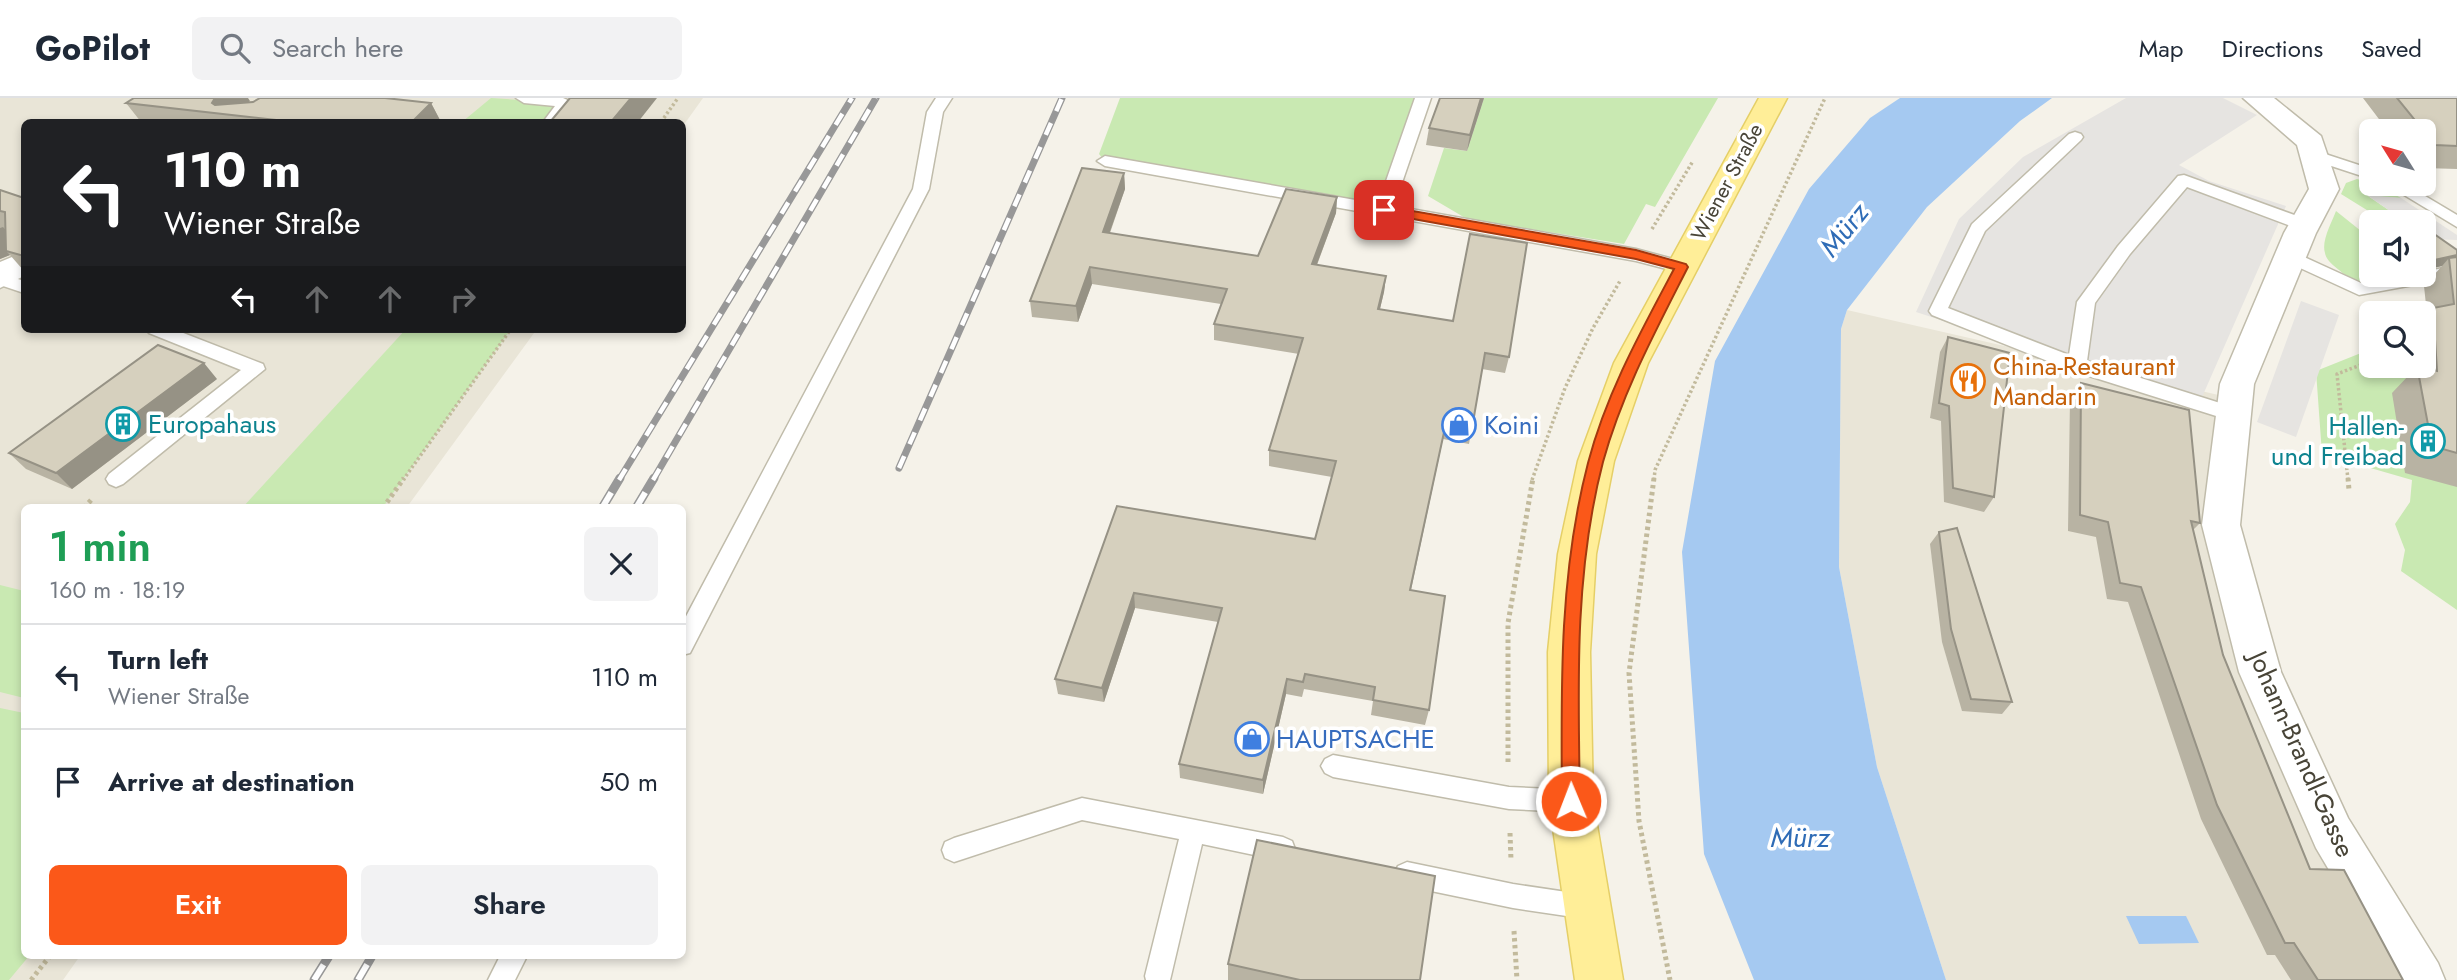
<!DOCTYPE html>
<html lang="en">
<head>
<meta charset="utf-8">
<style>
	:root { --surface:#fff; --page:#f2f2f3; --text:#1f2937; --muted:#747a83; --line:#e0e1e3; --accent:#fb5819 }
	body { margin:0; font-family:Jost,sans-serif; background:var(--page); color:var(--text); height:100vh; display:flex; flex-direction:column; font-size:26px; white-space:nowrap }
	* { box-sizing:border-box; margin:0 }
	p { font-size:23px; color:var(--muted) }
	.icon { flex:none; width:38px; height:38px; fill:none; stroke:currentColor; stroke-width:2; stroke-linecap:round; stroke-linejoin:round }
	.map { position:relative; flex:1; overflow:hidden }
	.drawer { position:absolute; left:21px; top:406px; width:665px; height:455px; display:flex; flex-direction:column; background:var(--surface); border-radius:10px; box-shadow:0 4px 10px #0003 }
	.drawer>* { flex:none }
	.hud { position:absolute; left:21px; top:21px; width:665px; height:214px; border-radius:10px; box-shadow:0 4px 10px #0003; background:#202124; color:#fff; overflow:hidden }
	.needle { width:46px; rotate:307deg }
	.fabs { position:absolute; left:2359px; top:21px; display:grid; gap:14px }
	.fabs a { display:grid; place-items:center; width:77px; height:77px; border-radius:10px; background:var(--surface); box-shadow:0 4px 10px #0003; font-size:35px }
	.pin { position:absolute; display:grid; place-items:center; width:60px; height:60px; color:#fff; margin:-30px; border-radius:14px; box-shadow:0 4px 10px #0006 }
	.me { position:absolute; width:77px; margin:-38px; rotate:359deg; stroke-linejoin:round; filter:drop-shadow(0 0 5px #0008) }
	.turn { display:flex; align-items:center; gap:24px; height:147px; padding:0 28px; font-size:32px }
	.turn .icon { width:91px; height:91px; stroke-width:2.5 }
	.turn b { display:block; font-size:49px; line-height:60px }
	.lanes { display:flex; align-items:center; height:66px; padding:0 28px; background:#0003; justify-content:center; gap:35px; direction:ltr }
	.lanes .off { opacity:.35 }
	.round { display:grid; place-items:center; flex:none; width:74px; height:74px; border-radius:10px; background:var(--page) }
	.headline { display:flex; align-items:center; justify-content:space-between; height:119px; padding:0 28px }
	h1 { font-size:42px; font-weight:600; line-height:52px; color:#1e9e55 }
	.primary-button { display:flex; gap:14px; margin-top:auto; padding:14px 28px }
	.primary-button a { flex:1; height:80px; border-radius:10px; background:var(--accent); color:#fff; font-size:28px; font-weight:600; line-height:80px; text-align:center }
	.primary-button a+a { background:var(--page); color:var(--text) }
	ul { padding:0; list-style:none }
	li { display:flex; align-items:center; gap:21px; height:105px; padding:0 28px; border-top:2px solid var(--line) }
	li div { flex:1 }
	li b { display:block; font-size:26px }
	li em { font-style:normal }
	header { display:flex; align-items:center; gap:42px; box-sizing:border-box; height:98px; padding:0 35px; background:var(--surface); border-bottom:2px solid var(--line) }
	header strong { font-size:33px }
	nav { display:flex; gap:38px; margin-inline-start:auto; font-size:24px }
	.search { width:490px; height:63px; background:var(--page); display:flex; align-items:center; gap:18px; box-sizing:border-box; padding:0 24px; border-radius:10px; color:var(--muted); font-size:26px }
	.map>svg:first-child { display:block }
</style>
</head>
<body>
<header>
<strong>GoPilot</strong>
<div class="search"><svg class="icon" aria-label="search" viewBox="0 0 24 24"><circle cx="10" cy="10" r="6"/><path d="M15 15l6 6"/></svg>Search here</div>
<nav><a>Map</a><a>Directions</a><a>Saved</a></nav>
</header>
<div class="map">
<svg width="2457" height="882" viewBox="0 0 2457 882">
	<rect width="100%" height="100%" fill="#f5f2e9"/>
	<g fill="#e9e5d7">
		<polygon points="0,0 703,0 683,28 682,24 24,24 24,231 537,231 407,409 24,410 24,858 80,858 63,882 0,882"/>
		<polygon points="1847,212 2236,301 2234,404 2286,593 2396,821 2440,882 1946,882 1877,669 1839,469 1841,231"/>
	</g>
	<g fill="#c9e9b2">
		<polygon points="491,0 566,5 550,24 462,24"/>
		<polygon points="1120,0 1423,0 1384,112 1105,63 1099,56"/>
		<polygon points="1484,0 1718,0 1655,109 1646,106 1624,146 1467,121 1428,98 1444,50 1467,53"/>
		<polygon points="2357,81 2376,86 2401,100 2368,98 2406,124 2397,124 2379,112 2370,114 2341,96 2346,85"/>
		<path d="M2336,113L2371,141V177H2407C2382,184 2360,191 2339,172C2334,168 2326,162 2325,155C2321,143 2332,124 2336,113Z"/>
		<polygon points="2457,187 2457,512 2401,473 2405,452 2395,426 2410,404 2412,382 2322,356 2316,273 2371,251 2371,268 2424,268"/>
		<polygon points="406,231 511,231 383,409 243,409"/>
		<polygon points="0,487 24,493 24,600 0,594"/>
		<polygon points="0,610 24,615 24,858 29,858 9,882 0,882"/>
	</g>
	<g fill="#e6e4e1">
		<polygon points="2126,0 2223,0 2257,17 2179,67 2209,83 2286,108 2199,306 1916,214 1959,121 2023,59"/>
		<polygon points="2367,97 2401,100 2457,137 2457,142 2430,141 2424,136 2424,124 2406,124"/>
		<polygon points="2301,203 2339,217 2296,339 2257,324"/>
	</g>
	<g fill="#a5c9f1">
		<polygon points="1900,0 2052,0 2020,23 1927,109 1847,212 1841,231 1839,469 1877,669 1946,882 1754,882 1704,756 1682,454 1715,263 1809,91 1870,20"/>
		<polygon points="2126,818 2186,818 2199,845 2139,846"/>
	</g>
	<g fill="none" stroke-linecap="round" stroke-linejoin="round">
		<g stroke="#c0bcab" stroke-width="3">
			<g id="service">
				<polygon points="516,0 563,0 574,5 558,24 543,24 555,8 524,5"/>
				<polygon points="936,0 952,0 943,14 929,91 690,555 682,557 682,526 913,91 927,14"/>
				<polygon points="1415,0 1431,0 1394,108 1636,151 1688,165 1691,169 1682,175 1636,163 1105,68 1097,63 1105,58 1378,106"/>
				<polygon points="2075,34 2081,36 2083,39 2081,42 1985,133 1948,210 2069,257 2077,204 2118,148 2178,78 2184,77 2311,123 2313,127 2311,131 2299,131 2187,89 2130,156 2095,205 2087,263 2239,311 2242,316 2239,321 2232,323 2070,272 1932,217 1929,213 1972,126 2069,36"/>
				<polygon points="2313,52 2371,71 2371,81 2307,60 2305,57"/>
				<polygon points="2386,86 2405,86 2457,117 2457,129"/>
				<polygon points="2291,153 2361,185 2424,177 2424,174 2457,167 2457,179 2359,197 2285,163 2282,159"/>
				<polygon points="0,175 24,183 24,195 0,187"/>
				<polygon points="146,231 173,231 263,266 265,271 123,386 116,389 109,386 106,381 109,376 241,272 149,235"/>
				<polygon points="1333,657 1509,689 1571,692 1580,695 1583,703 1580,711 1571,714 1509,711 1333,679 1325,675 1321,668 1325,661"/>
				<polygon points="1082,700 1283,739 1292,743 1295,751 1292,759 1283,763 1202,746 1171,878 1170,882 1146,882 1145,878 1179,741 1082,722 954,764 945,760 942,752 945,744 954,740"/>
				<polygon points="1407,764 1513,786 1587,797 1596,800 1600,809 1596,818 1587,821 1513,810 1407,788 1398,784 1394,776 1398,768"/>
				<polygon points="500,858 527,858 515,882 488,882"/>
			</g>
		</g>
		<g stroke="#c0bcab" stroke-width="3">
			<g id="minor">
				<polygon points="2243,0 2274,0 2321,38 2339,91 2316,135 2254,286 2240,427 2281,574 2348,720 2438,865 2445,882 2394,882 2316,750 2239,574 2202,427 2220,286 2284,135 2309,91 2297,47"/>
				<polygon points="24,154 24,178 0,190 0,164"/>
			</g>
		</g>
		<g stroke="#e5cf67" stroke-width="3">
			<polygon id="primary" points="1759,0 1787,0 1648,265 1614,363 1596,456 1590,554 1593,703 1623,882 1575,882 1549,703 1548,554 1558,456 1578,363 1614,265"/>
		</g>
		<g stroke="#c2ba9c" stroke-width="3.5" stroke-dasharray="2.5 2.5" stroke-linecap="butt">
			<polyline points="661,24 678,0"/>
			<polyline points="1652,131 1693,63"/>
			<polyline points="403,382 511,231"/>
			<polyline points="1532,382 1565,290 1593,230 1620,183"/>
			<polyline points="1654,382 1655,372 1825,0"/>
			<polyline points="2348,382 2337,276 2371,263"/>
		</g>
		<g stroke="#c2ba9c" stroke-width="5" stroke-dasharray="3.5 3.5" stroke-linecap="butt">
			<polyline points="1654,380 1629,575 1639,723 1670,882"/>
			<polyline points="2348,380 2349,392"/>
			<polyline points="84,410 93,400"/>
			<polyline points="383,410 404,380"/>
			<polyline points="1508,664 1508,525 1533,380"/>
			<polyline points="1510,735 1511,762"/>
			<polyline points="1514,833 1517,882"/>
			<polyline points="31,882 50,858"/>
		</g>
		<use href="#service" fill="#fff" fill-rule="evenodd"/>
		<use href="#minor" fill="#fff" fill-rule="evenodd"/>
		<use href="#primary" fill="#ffee98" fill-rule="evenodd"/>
		<g stroke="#989898" stroke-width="7">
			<g id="rail-far1">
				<polyline points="899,370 1062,0"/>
				<polyline points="619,382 852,0"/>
				<polyline points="653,382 876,0"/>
			</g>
		</g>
		<g stroke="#989898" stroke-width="9">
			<g id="rail">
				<polyline points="602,410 620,380"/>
				<polyline points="636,410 654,380"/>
				<polyline points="314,882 329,858"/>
				<polyline points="358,882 372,858"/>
			</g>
		</g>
		<use href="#rail-far1" stroke="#fff" stroke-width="4.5" stroke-dasharray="13" stroke-linecap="butt"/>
		<use href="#rail" stroke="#fff" stroke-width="6" stroke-dasharray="18" stroke-linecap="butt"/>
	</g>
	<g fill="#b8b3a3">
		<polygon points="1484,0 1467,53 1426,47 1429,30"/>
		<polygon points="2363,0 2457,0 2457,71 2424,70 2424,33 2388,33"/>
		<polygon points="250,3 248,4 431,5 441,24 141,24 126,5"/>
		<polygon points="1124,75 1125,91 1110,135 1258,158 1337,99 1336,115 1317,167 1386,178 1384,194 1380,211 1509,259 1505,275 1482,271 1469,346 1443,341 1411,492 1429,612 1425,627 1371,617 1373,603 1304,591 1302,599 1286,596 1263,696 1180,680 1179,666 1218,524 1135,510 1104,604 1058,596 1055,581 1117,408 1315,441 1332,379 1269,368 1269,352 1299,256 1214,242 1214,226 1221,206 1092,186 1078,224 1032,219 1030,203"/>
		<polygon points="0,92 24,100 24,173 10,157 0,161"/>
		<polygon points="2427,131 2457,152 2457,389 2405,375 2392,295 2410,276 2409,268 2424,268 2424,220 2427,216 2424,188 2442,168 2424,172 2424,134"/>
		<polygon points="1948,239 1994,399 1984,414 1944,404 1941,323 1930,320 1940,254"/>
		<polygon points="217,281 72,391 26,371 9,355"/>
		<polygon points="2081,285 2200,425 2193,432 2223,557 2310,771 2403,882 2291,882 2275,857 2267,857 2201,721 2128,504 2107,501 2096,439 2068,433 2070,301"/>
		<polygon points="1939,434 2012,604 2002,616 1962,613 1942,544 1930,446"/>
		<polygon points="1228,866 1420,882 1228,882"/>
	</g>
	<g fill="#969285">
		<polygon points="215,0 248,0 250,3 230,17 212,5"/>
		<polygon points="631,0 657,0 638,24 611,24"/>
		<polygon points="1481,0 1484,0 1467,53 1470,37"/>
		<polygon points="431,5 441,24 412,24"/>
		<polygon points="1124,75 1125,91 1104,150 1103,134"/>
		<polygon points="1337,99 1336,115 1311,182 1312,166"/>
		<polygon points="3,129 23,152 6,153 10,157 0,161 0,130"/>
		<polygon points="2457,157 2457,163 2449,160 2442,168 2424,172 2430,163"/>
		<polygon points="1090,169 1092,186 1078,224 1076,208"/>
		<polygon points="1386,178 1384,194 1376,227 1378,211"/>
		<polygon points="204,265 217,281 72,391 56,375"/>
		<polygon points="1134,495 1135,510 1104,604 1102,590"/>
		<polygon points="1287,581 1286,596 1263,696 1263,682"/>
	</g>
	<g fill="#d6d0be" stroke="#969285" stroke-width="2">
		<polygon points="134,0 215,0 212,5 215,7 253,4 260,0 385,0 431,5 412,24 294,24 126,5"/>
		<polygon points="570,0 631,0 611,24 550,24"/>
		<polygon points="1440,0 1481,0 1470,37 1429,30"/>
		<polygon points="2397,0 2457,0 2457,48 2435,47"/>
		<polygon points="1082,70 1124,75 1103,134 1258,158 1286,91 1337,99 1312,166 1386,178 1378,211 1453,223 1470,136 1527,145 1509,259 1485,255 1472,330 1446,325 1410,492 1445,498 1429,612 1373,602 1375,589 1305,576 1303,584 1287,581 1263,682 1179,666 1222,510 1134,495 1102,590 1055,581 1117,408 1315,441 1336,363 1269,352 1303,240 1214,226 1227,191 1090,169 1076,208 1030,203"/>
		<polygon points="0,92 24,100 24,158 6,153 5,114 0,113"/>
		<polygon points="2427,131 2457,152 2457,157 2430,163"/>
		<polygon points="2457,159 2457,355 2432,348 2417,268 2437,273 2433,210 2454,206 2449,160"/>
		<polygon points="1948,239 2010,255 1994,399 1953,390 1949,308 1939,305"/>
		<polygon points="158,247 204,265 56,375 9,355"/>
		<polygon points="2081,285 2189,312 2200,425 2191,423 2223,557 2310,771 2344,772 2403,882 2318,882 2294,845 2285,845 2217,707 2141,489 2120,485 2108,424 2080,417"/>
		<polygon points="1957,430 2012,604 1971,601 1951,531 1939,434"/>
		<polygon points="1257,742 1435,778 1420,882 1300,882 1228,866"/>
	</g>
	<path fill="#fb5819" stroke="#a33910" stroke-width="2" d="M1384,108L1636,152L1686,166L1688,169C1656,232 1622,295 1603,364C1574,475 1578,589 1580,703L1577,708L1571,711L1564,708L1562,703C1561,588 1559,476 1588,365C1606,296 1641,233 1674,171L1636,161L1380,115L1378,112Z"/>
	<defs>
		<g id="restaurant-ring" transform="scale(1.75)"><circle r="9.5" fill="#fff" stroke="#e8710a" stroke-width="1.5"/><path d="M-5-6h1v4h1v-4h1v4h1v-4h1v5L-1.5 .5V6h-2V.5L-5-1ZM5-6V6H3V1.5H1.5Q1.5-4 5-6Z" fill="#e8710a"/></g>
		<g id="building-ring" transform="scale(1.75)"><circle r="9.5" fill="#fff" stroke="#0f9aa8" stroke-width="1.5"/><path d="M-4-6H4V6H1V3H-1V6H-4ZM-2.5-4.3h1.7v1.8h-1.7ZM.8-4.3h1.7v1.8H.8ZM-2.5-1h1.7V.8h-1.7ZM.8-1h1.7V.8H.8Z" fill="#0f9aa8"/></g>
		<g id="shop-ring" transform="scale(1.75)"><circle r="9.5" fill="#fff" stroke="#3f7fe0" stroke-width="1.5"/><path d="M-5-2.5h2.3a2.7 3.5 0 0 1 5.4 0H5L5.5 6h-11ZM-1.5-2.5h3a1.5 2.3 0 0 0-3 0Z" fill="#3f7fe0"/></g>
	</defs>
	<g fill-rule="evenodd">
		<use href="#restaurant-ring" x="1968" y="283"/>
		<use href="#building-ring" x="123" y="326"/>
		<use href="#shop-ring" x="1459" y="327"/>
		<use href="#building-ring" x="2428" y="343"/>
		<use href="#shop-ring" x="1252" y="641"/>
	</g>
	<g text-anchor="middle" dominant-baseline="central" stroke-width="7" stroke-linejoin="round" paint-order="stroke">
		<g font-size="21" fill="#484437" stroke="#fff">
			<text transform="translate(1727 84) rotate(-62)">Wiener Straße</text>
		</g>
		<g font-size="26" fill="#c56008" stroke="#fff" text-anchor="start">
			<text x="1993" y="268">China-Restaurant<tspan x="1993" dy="30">Mandarin</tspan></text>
		</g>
		<g font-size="26" fill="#0d838f" stroke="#fff" text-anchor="start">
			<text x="148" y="326">Europahaus</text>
			<text x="2404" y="328" text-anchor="end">Hallen-<tspan x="2404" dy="30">und Freibad</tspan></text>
		</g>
		<g font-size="26" fill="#366cbe" stroke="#fff" text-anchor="start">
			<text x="1484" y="327">Koini</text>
			<text x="1276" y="641">HAUPTSACHE</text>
		</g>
		<g font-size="26" fill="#484437" stroke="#fff">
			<text transform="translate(2302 656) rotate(66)">Johann-Brandl-Gasse</text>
		</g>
		<g font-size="28" font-style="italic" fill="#2f6cb6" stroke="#fff">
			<text transform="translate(1844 132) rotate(-51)">Mürz</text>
			<text x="1800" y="739">Mürz</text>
		</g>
	</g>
</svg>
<div class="fabs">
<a><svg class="needle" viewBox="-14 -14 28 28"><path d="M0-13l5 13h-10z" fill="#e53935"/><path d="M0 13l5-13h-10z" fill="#747a83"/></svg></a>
<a><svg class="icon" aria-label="sound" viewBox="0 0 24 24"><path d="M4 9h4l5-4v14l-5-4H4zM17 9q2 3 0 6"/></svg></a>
<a><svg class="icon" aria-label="search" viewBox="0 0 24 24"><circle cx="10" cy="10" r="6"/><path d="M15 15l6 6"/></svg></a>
</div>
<div class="pin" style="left:1384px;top:112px;background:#d93025"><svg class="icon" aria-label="arrive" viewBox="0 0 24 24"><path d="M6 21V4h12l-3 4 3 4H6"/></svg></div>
<svg class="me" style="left:1571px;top:703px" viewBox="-20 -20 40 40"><circle r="17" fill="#fb5819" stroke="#fff" stroke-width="3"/><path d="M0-11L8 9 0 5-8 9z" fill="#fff"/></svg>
<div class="hud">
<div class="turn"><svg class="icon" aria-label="left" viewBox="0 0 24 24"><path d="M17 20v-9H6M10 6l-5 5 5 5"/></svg><div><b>110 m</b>Wiener Straße</div></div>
<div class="lanes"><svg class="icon" aria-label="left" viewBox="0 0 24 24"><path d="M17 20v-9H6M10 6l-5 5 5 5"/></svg><svg class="icon off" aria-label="ahead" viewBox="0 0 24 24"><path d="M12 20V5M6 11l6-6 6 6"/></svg><svg class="icon off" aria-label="ahead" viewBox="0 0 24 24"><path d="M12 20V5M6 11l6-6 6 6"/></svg><svg class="icon off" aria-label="right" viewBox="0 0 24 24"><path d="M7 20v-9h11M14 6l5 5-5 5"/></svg></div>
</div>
<section class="drawer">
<div class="headline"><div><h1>1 min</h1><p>160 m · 18:19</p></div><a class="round"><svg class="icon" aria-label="close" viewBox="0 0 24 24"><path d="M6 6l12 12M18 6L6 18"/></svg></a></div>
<ul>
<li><svg class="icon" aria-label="left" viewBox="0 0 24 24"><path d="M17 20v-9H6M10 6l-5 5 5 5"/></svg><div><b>Turn left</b><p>Wiener Straße</p></div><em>110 m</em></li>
<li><svg class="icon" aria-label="arrive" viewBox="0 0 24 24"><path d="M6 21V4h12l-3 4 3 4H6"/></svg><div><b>Arrive at destination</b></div><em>50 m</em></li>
</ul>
<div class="primary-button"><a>Exit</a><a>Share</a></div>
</section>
</div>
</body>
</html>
